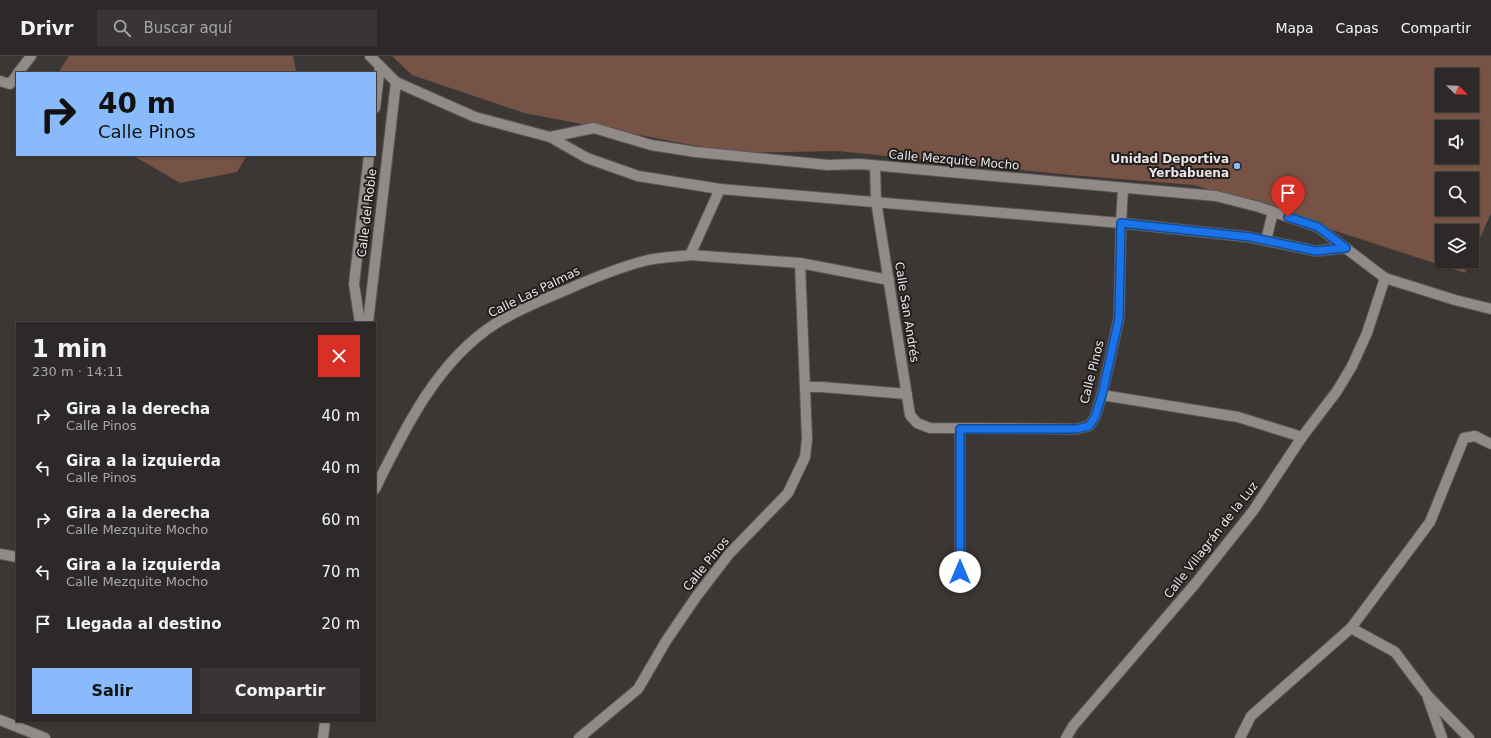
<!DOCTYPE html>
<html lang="es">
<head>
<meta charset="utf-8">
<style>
	:root { --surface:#2c2928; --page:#383534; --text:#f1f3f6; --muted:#a6a6a8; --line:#484545; --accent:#88bafc }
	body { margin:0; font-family:"DejaVu Sans",sans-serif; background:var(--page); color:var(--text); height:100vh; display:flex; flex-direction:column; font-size:15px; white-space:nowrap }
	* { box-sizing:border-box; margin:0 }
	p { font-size:13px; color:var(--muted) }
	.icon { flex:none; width:22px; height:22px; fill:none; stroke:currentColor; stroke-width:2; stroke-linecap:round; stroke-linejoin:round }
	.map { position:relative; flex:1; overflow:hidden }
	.side { position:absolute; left:16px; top:266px; width:360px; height:400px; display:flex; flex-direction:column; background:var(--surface); border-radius:0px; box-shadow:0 1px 3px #0004,0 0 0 1px var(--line) }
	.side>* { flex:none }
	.hud { position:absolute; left:16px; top:16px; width:360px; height:84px; border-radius:0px; box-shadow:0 1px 3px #0004,0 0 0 1px var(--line); background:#88bafc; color:#111; overflow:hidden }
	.needle { width:26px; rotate:113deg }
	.fabs { position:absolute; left:1435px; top:12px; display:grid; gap:8px }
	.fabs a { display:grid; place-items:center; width:44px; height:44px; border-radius:0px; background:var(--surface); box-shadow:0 1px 3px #0004,0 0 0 1px var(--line); font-size:20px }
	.pin { position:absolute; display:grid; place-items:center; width:34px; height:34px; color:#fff; margin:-41px -17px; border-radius:50% 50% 50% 0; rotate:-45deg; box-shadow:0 0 4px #0007 }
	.pin .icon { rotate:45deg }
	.me { position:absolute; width:44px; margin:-22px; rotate:0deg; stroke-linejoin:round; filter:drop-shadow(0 0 3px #0008) }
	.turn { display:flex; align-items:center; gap:14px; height:84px; padding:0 16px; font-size:18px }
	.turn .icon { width:52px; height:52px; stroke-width:2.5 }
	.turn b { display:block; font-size:28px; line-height:34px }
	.round { display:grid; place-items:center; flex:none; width:42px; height:42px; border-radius:0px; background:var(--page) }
	.headline { display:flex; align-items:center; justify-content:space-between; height:68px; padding:0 16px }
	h1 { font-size:24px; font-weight:600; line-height:30px }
	.button { display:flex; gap:8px; margin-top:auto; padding:8px 16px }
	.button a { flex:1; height:46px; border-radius:0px; background:var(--accent); color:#111; font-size:16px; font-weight:600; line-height:46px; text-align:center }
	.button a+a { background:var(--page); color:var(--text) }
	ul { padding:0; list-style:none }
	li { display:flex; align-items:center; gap:12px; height:52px; padding:0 16px }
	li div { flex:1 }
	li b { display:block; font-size:15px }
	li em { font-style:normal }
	header { display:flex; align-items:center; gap:24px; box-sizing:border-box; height:56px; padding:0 20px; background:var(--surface); border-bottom:1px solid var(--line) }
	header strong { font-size:19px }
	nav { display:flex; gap:22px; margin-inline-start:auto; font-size:14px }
	.search { width:280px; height:36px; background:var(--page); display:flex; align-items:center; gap:10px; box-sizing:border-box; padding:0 14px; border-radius:0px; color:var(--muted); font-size:15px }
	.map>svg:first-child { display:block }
</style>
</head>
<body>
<header>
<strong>Drivr</strong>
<div class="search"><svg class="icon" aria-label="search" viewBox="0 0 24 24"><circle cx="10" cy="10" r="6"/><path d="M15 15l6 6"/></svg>Buscar aquí</div>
<nav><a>Mapa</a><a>Capas</a><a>Compartir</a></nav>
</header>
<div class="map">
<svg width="1491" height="682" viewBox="0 0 1491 682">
	<rect width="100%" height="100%" fill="#3b3735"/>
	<g fill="#765344" fill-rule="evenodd">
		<polygon points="69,0 293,0 296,15 295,17 58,17"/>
		<path d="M392,0H1491V157L1472,201V175H1442V205H1470L1465,217L1194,129L1070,119L838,95L734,97L524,57L412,19ZM1442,19H1472V49H1442ZM1442,71H1472V101H1442ZM1442,123H1472V153H1442Z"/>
		<polygon points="132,99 247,99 237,116 180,127"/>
	</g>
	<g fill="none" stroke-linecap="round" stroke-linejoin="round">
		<g stroke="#5a5655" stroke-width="12">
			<g id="service">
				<polyline points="18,17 31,0"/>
				<polyline points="0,25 10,28 17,19"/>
			</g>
		</g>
		<g stroke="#5a5655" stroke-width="12">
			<g id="minor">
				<polyline points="375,52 380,10"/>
				<polyline points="875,110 876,145 910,359 917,367 930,372 1076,373 1089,370 1095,361 1102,339 1119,262 1121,167 1123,132"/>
				<polyline points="690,199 800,207 889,224"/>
				<polyline points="360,267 354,228 369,99"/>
				<polyline points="368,267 396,26"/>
				<polyline points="806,331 822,331 907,338"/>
				<polyline points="1102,339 1238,361 1302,381"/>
				<path d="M375,433C404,374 437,305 495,268C517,254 542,244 566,234C593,222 619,211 648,204C662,201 677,201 690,199L720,133"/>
				<polyline points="0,498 17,501"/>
				<polyline points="960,516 960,373"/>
				<polyline points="1351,572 1395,596 1428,640 1469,682"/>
				<polyline points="1428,642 1442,682"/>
				<polyline points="0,664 45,682"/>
				<polyline points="323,682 325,665"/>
				<polyline points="579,682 638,633 666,585 696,541 729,498 788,437 805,401 807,383 800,207"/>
				<polyline points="1066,682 1073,670 1195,528 1253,455 1302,381 1337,335 1352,310 1367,277 1385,222"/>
				<polyline points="1240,682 1251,660 1351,572 1430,466 1464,382 1475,380 1491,388"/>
			</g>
		</g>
		<g stroke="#5a5655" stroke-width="12">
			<g id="tertiary">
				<polyline points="370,0 396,26 475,61 550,81 587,102 638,120 720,133 1121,167 1249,181 1316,195 1346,192"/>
				<polyline points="550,81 594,72 651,89 696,96 828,109 860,108 1216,140 1259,151 1318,171 1385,222 1455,244 1491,253"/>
				<polyline points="1266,184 1273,156"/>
			</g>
		</g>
		<use href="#service" stroke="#908b88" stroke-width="10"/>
		<use href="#minor" stroke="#908b88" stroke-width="10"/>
		<use href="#tertiary" stroke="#908b88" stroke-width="10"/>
	</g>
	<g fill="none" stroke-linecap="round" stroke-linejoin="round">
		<g stroke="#114b97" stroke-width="10">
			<polyline id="route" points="960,516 960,373 1076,373 1089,370 1095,361 1102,339 1119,262 1121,167 1250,181 1316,195 1346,192 1318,171 1288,161"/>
		</g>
		<use href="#route" stroke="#1a73e8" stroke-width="7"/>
	</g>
	<circle fill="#88bafc" stroke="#211f1e" stroke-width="1.5" cx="1237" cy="110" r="4"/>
	<g text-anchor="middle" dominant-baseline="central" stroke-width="4" stroke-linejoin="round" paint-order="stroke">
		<g font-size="12" font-weight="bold" fill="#eae7e6" stroke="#211f1e" text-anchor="end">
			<text x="1229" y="103">Unidad Deportiva<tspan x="1229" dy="14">Yerbabuena</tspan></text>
		</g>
		<g font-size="12" fill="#eae7e6" stroke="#211f1e">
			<text transform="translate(954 104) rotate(5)">Calle Mezquite Mocho</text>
			<text transform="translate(367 157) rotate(-83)">Calle del Roble</text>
			<text transform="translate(534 236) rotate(-26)">Calle Las Palmas</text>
			<text transform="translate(907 256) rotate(81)">Calle San Andrés</text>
			<text transform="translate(1092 316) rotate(-76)">Calle Pinos</text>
			<text transform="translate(1211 484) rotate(-52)">Calle Villagrán de la Luz</text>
			<text transform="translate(706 508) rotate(-51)">Calle Pinos</text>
		</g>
	</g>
</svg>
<div class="fabs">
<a><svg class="needle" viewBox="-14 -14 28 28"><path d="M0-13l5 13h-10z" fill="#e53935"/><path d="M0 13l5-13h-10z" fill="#a6a6a8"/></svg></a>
<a><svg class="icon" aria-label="sound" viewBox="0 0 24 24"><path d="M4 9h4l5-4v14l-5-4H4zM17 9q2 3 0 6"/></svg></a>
<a><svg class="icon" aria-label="search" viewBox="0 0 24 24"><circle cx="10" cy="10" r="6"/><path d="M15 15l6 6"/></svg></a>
<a><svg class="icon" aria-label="layers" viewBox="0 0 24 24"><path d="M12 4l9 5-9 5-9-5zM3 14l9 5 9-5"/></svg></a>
</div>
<div class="pin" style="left:1288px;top:161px;background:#d93025"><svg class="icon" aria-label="arrive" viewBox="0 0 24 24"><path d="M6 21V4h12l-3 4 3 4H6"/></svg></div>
<svg class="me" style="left:960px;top:516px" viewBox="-20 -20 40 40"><circle r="19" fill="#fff"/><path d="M0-13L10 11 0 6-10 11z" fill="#1a73e8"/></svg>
<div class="hud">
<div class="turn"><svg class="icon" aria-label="right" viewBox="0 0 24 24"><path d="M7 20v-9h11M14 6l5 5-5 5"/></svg><div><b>40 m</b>Calle Pinos</div></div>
</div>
<section class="side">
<div class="headline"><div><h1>1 min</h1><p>230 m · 14:11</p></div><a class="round" style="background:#d93025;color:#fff"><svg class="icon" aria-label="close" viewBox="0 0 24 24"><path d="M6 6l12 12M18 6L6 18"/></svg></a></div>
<ul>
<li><svg class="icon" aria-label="right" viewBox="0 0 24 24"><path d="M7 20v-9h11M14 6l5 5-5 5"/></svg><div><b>Gira a la derecha</b><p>Calle Pinos</p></div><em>40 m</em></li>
<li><svg class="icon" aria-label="left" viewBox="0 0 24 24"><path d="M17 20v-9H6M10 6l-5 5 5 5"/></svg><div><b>Gira a la izquierda</b><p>Calle Pinos</p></div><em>40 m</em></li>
<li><svg class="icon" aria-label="right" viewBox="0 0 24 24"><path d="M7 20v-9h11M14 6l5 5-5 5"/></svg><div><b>Gira a la derecha</b><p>Calle Mezquite Mocho</p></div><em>60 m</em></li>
<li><svg class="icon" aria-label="left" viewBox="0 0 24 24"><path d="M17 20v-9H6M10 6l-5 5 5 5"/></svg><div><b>Gira a la izquierda</b><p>Calle Mezquite Mocho</p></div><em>70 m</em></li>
<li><svg class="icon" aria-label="arrive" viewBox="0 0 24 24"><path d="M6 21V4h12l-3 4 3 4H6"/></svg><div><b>Llegada al destino</b></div><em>20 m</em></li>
</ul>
<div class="button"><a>Salir</a><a>Compartir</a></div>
</section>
</div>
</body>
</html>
